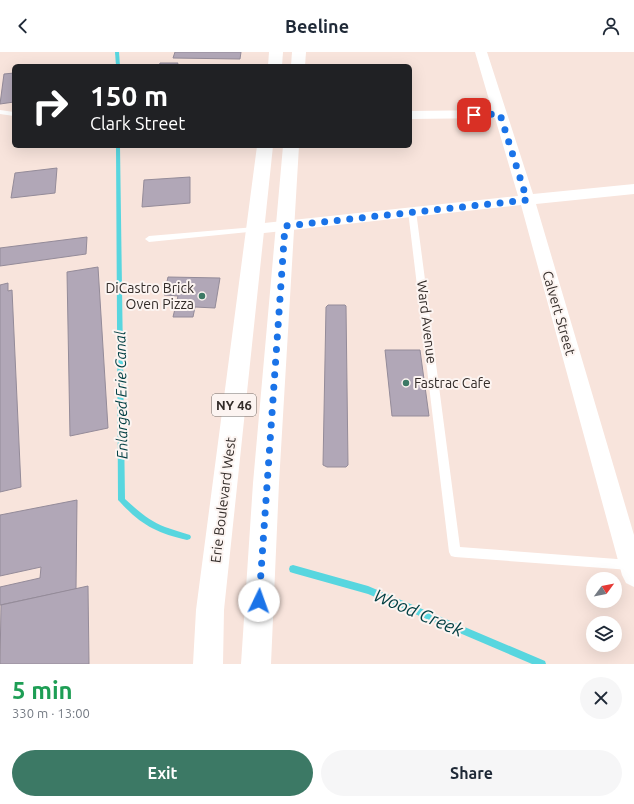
<!DOCTYPE html>
<html lang="en">
<head>
<meta charset="utf-8">
<style>
	:root { --surface:#fff; --page:#f6f6f7; --text:#1f2937; --muted:#747a83; --accent:#3c7965 }
	body { margin:0; font-family:Ubuntu,sans-serif; background:var(--page); color:var(--text); height:100vh; display:flex; flex-direction:column; font-size:15px; white-space:nowrap }
	* { box-sizing:border-box; margin:0 }
	p { font-size:13px; color:var(--muted) }
	.icon { flex:none; width:22px; height:22px; fill:none; stroke:currentColor; stroke-width:2; stroke-linecap:round; stroke-linejoin:round }
	.map { position:relative; height:612px; overflow:hidden }
	.panel { display:flex; flex-direction:column; background:var(--surface); flex:1 }
	.panel>* { flex:none }
	.hud { position:absolute; left:12px; top:12px; width:400px; height:84px; border-radius:6px; box-shadow:0 4px 16px #0002; background:#202124; color:#fff; overflow:hidden }
	.needle { width:26px; rotate:58deg }
	.buttons { position:absolute; left:586px; top:520px; display:grid; gap:8px }
	.buttons a { display:grid; place-items:center; width:36px; height:36px; border-radius:50%; background:var(--surface); box-shadow:0 4px 16px #0002; font-size:20px }
	.pin { position:absolute; display:grid; place-items:center; width:34px; height:34px; color:#fff; margin:-17px; border-radius:8px; box-shadow:0 2px 6px #0006 }
	.me { position:absolute; width:44px; margin:-22px; rotate:3deg; stroke-linejoin:round; filter:drop-shadow(0 0 3px #0008) }
	.turn { display:flex; align-items:center; gap:14px; height:84px; padding:0 12px; font-size:18px }
	.turn .icon { width:52px; height:52px; stroke-width:2.5 }
	.turn b { display:block; font-size:28px; line-height:34px }
	.round { display:grid; place-items:center; flex:none; width:42px; height:42px; border-radius:21px; background:var(--page) }
	.head { display:flex; align-items:center; justify-content:space-between; height:68px; padding:0 12px }
	h1 { font-size:24px; font-weight:700; line-height:30px; color:#1e9e55 }
	.primary-button { display:flex; gap:8px; margin-top:auto; padding:8px 12px }
	.primary-button a { flex:1; height:46px; border-radius:24px; background:var(--accent); color:#fff; font-size:16px; font-weight:700; line-height:46px; text-align:center }
	.primary-button a+a { background:var(--page); color:var(--text) }
	header { display:flex; justify-content:space-between; align-items:center; height:52px; padding:0 12px; background:var(--surface); font-size:18px; font-weight:700 }
	.map>svg:first-child { display:block }
</style>
</head>
<body>
<header><svg class="icon" aria-label="back" viewBox="0 0 24 24"><path d="M15 5l-7 7 7 7"/></svg>Beeline<svg class="icon" aria-label="person" viewBox="0 0 24 24"><circle cx="12" cy="8" r="4"/><path d="M4 21q1-7 8-7t8 7"/></svg></header>
<div class="map">
<svg width="634" height="612" viewBox="0 0 634 612">
	<rect width="100%" height="100%" fill="#f8e4dc"/>
	<g fill="none" stroke-linecap="round" stroke-linejoin="round">
		<g fill="#58d6df" fill-rule="evenodd">
			<polygon points="115,0 119,0 120,14 116,14"/>
			<path d="M116,94H120L125,447C137,458 149,469 165,475C173,478 181,480 190,483L191,485L190,487L187,488C157,481 141,473 120,450L118,448Z"/>
			<polygon points="293,513 368,534 545,609 546,612 532,612 368,542 293,521 290,520 289,517 290,514"/>
		</g>
	</g>
	<g fill="#b1a7b7" stroke="#948b99">
		<polygon points="175,0 241,0 240,7 173,6"/>
		<polygon points="160,11 178,11 177,14 159,14"/>
		<polygon points="14,21 14,50 0,52 4,22"/>
		<polygon points="57,116 55,141 11,146 15,121"/>
		<polygon points="190,125 190,151 142,155 144,128"/>
		<polygon points="87,185 86,202 0,214 0,196"/>
		<polygon points="98,215 108,376 70,384 67,220"/>
		<polygon points="168,225 220,226 215,256 195,255 193,265 173,265 178,244 164,243"/>
		<polygon points="8,231 8,239 12,238 21,435 0,440 0,233"/>
		<polygon points="328,253 345,253 346,254 348,413 346,415 327,415 323,413 326,255"/>
		<polygon points="385,298 420,298 429,364 392,364"/>
		<polygon points="77,448 76,537 0,553 0,535 40,526 41,515 0,524 0,463"/>
		<polygon points="88,534 89,612 0,612 1,553"/>
	</g>
	<g fill="none" stroke-linecap="round" stroke-linejoin="round">
		<g fill="#fff" fill-rule="evenodd">
			<polygon points="0,58 14,60 14,64 0,62"/>
			<polygon points="409,157 415,157 416,159 460,495 630,508 634,509 634,517 630,518 455,505 451,504 449,500 408,159"/>
			<polygon points="255,175 258,175 258,179 149,190 145,187 149,184"/>
		</g>
		<polygon fill="#fff" fill-rule="evenodd" points="475,0 487,0 533,142 634,132 634,142 536,152 634,483 634,535 626,531 622,523 521,153 255,182 249,181 247,177 249,173 255,172 518,144 495,66 410,67 410,59 492,58"/>
		<g fill="#fff" fill-rule="evenodd">
			<polygon points="269,0 283,0 282,14 268,14"/>
			<polygon points="292,0 306,0 305,14 291,14"/>
			<polygon points="257,94 273,94 224,558 223,612 193,612 196,558"/>
			<polygon points="283,94 299,94 279,431 271,612 241,612 253,431"/>
		</g>
	</g>
	<g fill="none" stroke-linecap="round" stroke-linejoin="round">
		<polyline stroke="#1a73e8" stroke-width="7" stroke-dasharray="0 12.6" points="259,549 285,174 527,148 500,62 474,63"/>
	</g>
	<g fill="#3c7965" stroke="#fcf4f1" stroke-width="1.5">
		<circle cx="202" cy="244" r="4"/>
		<circle cx="406" cy="331" r="4"/>
	</g>
	<g text-anchor="middle" dominant-baseline="central" stroke-width="4" stroke-linejoin="round" paint-order="stroke">
		<rect fill="#fcf4f1" stroke="#6f6865" stroke-width="1" x="212" y="342" width="44" height="22" rx="3"/>
		<g font-size="13" font-weight="bold" fill="#332c29">
			<text x="234" y="353">NY 46</text>
		</g>
		<g font-size="14" fill="#332c29" stroke="#fcf4f1" text-anchor="end">
			<text x="194" y="236">DiCastro Brick<tspan x="194" dy="16">Oven Pizza</tspan></text>
			<text x="414" y="331" text-anchor="start">Fastrac Cafe</text>
		</g>
		<g font-size="14" fill="#332c29" stroke="#fcf4f1">
			<text transform="translate(559 261) rotate(74)">Calvert Street</text>
			<text transform="translate(427 270) rotate(83)">Ward Avenue</text>
			<text transform="translate(223 448) rotate(-83)">Erie Boulevard West</text>
		</g>
		<g font-size="15" font-style="italic" fill="#003e42" stroke="#fcf4f1">
			<text transform="translate(121 343) rotate(-91)">Enlarged Erie Canal</text>
		</g>
		<g font-size="18" font-style="italic" fill="#003e42" stroke="#fcf4f1">
			<text transform="translate(419 560) rotate(23)">Wood Creek</text>
		</g>
	</g>
</svg>
<div class="buttons">
<a><svg class="needle" viewBox="-14 -14 28 28"><path d="M0-13l5 13h-10z" fill="#e53935"/><path d="M0 13l5-13h-10z" fill="#747a83"/></svg></a>
<a><svg class="icon" aria-label="layers" viewBox="0 0 24 24"><path d="M12 4l9 5-9 5-9-5zM3 14l9 5 9-5"/></svg></a>
</div>
<div class="pin" style="left:474px;top:63px;background:#d93025"><svg class="icon" aria-label="arrive" viewBox="0 0 24 24"><path d="M6 21V4h12l-3 4 3 4H6"/></svg></div>
<svg class="me" style="left:259px;top:549px" viewBox="-20 -20 40 40"><circle r="19" fill="#fff"/><path d="M0-13L10 11 0 6-10 11z" fill="#1a73e8"/></svg>
<div class="hud">
<div class="turn"><svg class="icon" aria-label="right" viewBox="0 0 24 24"><path d="M7 20v-9h11M14 6l5 5-5 5"/></svg><div><b>150 m</b>Clark Street</div></div>
</div>
</div>
<section class="panel">
<div class="head"><div><h1>5 min</h1><p>330 m · 13:00</p></div><a class="round"><svg class="icon" aria-label="close" viewBox="0 0 24 24"><path d="M6 6l12 12M18 6L6 18"/></svg></a></div>
<div class="primary-button"><a>Exit</a><a>Share</a></div>
</section>
</body>
</html>
